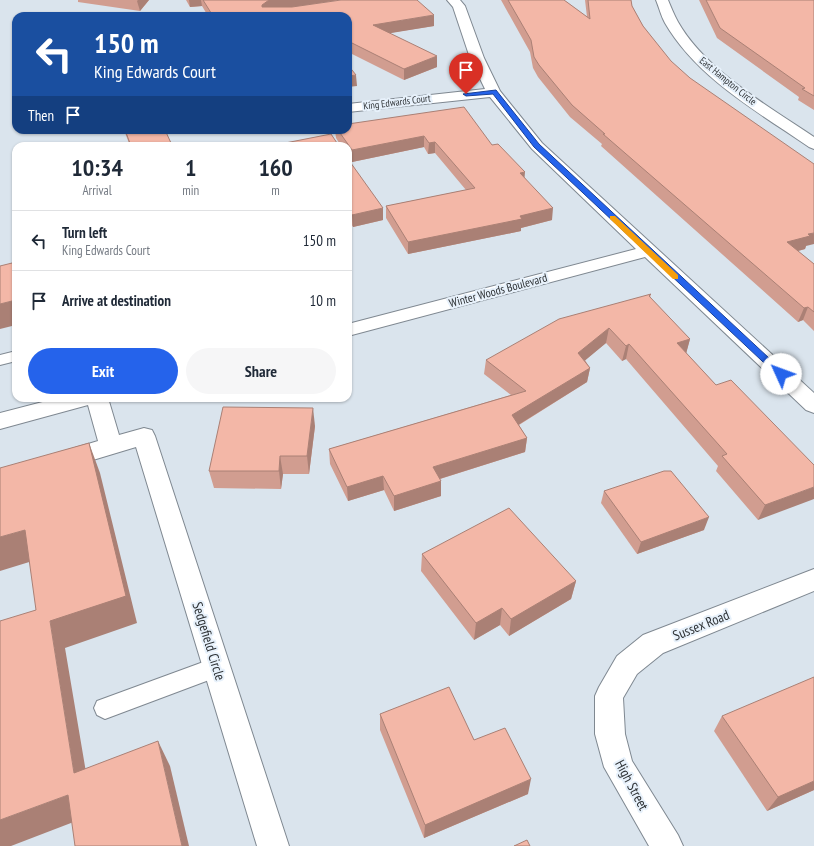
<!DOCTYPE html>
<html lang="en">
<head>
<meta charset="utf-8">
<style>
	:root { --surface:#fff; --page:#f6f6f7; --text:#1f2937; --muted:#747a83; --line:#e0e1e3; --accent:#2563eb }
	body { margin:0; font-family:"PT Sans Narrow",sans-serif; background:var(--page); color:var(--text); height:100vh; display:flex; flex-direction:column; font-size:15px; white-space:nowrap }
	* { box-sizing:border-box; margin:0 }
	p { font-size:13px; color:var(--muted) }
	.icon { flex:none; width:22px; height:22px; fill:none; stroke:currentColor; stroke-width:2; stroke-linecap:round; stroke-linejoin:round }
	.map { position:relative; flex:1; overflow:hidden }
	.details { position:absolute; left:12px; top:142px; width:340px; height:260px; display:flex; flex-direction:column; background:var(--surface); border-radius:12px; box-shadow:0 1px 3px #0004 }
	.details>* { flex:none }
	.top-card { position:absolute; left:12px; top:12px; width:340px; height:122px; border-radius:12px; box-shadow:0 1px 3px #0004; background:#1a4fa0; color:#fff; overflow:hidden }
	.pin { position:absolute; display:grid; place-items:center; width:34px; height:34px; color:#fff; margin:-41px -17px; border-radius:50% 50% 50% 0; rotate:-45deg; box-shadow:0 0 4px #0007 }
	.pin .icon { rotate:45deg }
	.me { position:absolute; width:44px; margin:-22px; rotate:313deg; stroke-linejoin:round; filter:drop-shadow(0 0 3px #0008) }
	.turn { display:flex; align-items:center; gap:14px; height:84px; padding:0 16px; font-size:18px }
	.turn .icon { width:52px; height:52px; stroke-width:2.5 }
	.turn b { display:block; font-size:28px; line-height:34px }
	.then { display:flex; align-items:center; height:38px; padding:0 16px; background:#0003; gap:8px; font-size:15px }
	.eta { display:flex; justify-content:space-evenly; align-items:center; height:68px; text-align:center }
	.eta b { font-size:24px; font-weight:700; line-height:28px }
	.action { display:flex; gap:8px; margin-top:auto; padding:8px 16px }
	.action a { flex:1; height:46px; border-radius:24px; background:var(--accent); color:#fff; font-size:16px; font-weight:700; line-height:46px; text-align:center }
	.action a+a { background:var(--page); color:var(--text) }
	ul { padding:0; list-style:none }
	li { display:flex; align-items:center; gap:12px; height:60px; padding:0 16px; border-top:1px solid var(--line) }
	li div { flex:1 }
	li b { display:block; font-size:15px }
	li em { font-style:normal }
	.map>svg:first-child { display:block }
</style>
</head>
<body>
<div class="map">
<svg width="814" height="846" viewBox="0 0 814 846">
	<rect width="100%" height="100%" fill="#dae4ed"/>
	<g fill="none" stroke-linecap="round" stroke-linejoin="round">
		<g stroke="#7f8891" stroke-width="2">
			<g id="service">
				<polygon points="16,351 16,361 0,365 0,355"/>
				<polygon points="217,657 225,660 228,667 225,674 105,719 97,715 94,708 97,701"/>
			</g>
		</g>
		<g stroke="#7f8891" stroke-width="2">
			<g id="minor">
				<polygon points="447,0 460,0 465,6 484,58 500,91 542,143 814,393 814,413 806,410 645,257 348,336 348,324 636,249 532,149 490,97 348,112 348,104 485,89 470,58 453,7"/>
				<path d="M656,0H668C671,7 674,15 678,22C706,71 768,106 814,137V149L809,147C758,112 697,78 665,23C661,16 659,7 656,0Z"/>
				<polygon points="234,130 249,130 247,133 236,133"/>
				<polygon points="58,398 108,398 119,435 144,428 152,430 155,436 289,846 257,846 136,447 63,469 55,466 52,460 55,454 98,441 88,405 0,429 0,413"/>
				<polygon points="814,569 814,591 663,653 637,674 623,698 625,734 632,761 678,835 683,846 649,846 604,767 595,734 595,696 599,687 617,656 643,635"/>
			</g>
		</g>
		<use href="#service" fill="#fff" fill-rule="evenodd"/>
		<use href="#minor" fill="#fff" fill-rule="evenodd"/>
	</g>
	<g fill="#d19d90">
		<polygon points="78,0 149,0 140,11 78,2"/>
		<polygon points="186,0 339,0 291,7 434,26 389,33 437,67 404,80 348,52 348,16 208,16 202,6 190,7"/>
		<polygon points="501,0 564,0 587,17 585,0 631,0 632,6 643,26 806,246 805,249 798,251 814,264 814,331 803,320 798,322 601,146 602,144 570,117 538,77 533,68 530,52"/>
		<polygon points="699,0 814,0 814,110 798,100 799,97 717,38"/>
		<polygon points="348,124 492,145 525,178 552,220 521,228 521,231 408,254 386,218 386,206 466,190 435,153 428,154 424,147 352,162 348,155 348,146 341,146 336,138 335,130 348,130"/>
		<polygon points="124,130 165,130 171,143 172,146 130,146"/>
		<polygon points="348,159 383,220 353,227 348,219"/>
		<polygon points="651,294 650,298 690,339 686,353 716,385 814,465 758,520 716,471 718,466 626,359 622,361 606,343 585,360 590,368 587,382 519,425 527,438 525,452 440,479 441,496 394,511 384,490 348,501 330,464 329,449 511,395 484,374 486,360"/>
		<polygon points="315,426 309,474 283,474 281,489 214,488 209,471"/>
		<polygon points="604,491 704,530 637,554 601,503"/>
		<polygon points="422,554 576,581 571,599 509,636 500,625 474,640 421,571"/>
		<polygon points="380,714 474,740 528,794 424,838 380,730"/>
		<polygon points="722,716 814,790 767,811 714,731"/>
	</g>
	<g fill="#aa8075">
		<polygon points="138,0 149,0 140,11 137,1"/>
		<polygon points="189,0 201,0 202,6 190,7"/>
		<polygon points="269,0 339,0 270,11 262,7 262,5"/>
		<polygon points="434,15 434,26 373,36 373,25"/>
		<polygon points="437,56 437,67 404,80 404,69"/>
		<polygon points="356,75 357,86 348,87 348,76"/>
		<polygon points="424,136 424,147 352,162 352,150"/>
		<polygon points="435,142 435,153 428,154 429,143"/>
		<polygon points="171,143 172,146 153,146"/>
		<polygon points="525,172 524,184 520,173"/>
		<polygon points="383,208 383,220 353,227 352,215"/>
		<polygon points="553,208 552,220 521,228 521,231 408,254 408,242"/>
		<polygon points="814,233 814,244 806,246 805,249 783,255 787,242 808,234"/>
		<polygon points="16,300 16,325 0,329 0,304"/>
		<polygon points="808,307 803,320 798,322 804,308"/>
		<polygon points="609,328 606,343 576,368 578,353"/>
		<polygon points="690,339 686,354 677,343"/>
		<polygon points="629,344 626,359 622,361 626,346"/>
		<polygon points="590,368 587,382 510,430 512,415"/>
		<polygon points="313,408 315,426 309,474 307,456"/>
		<polygon points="527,438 525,452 433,481 433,467"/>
		<polygon points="89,443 100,473 137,623 65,648 90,796 74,773 50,621"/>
		<polygon points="280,456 283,474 281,489 279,471"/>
		<polygon points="383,476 384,490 348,501 347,487"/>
		<polygon points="441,481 441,496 394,511 394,496"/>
		<polygon points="814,487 814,499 758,520 765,505"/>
		<polygon points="709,517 704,530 637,554 641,542"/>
		<polygon points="25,530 39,559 0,571 0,537"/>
		<polygon points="576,581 571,599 509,636 511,619"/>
		<polygon points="502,608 500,625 474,640 476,623"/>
		<polygon points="158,741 170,766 189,846 182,846"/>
		<polygon points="531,779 528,794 424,838 425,825"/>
		<polygon points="814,781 814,790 767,811 778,797"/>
		<polygon points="68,795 84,818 11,846 0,846 0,820"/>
	</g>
	<g fill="#f3b7a7" stroke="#aa8075">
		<polygon points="203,0 271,0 269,0 262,5 262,7 292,7 341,0 417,0 434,15 373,25 437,56 404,69 348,41 348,16 213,16"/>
		<polygon points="508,0 564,0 590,19 588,0 631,0 632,6 643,26 671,61 690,78 814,164 814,233 808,234 810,236 787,242 814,264 814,312 808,307 804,308 603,134 605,134 572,105 539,65 534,57 531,40"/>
		<polygon points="706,0 814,0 814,96 802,89 805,88 720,28"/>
		<polygon points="348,65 356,75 348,76"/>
		<polygon points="464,107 492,145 498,144 525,172 520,173 553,208 520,216 522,219 408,242 386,206 475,188 435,142 429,143 424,136 352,150 338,130 348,130 348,124"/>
		<polygon points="125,130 165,130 171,143 153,146 131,146"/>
		<polygon points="331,134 339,146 270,146"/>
		<polygon points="348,159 383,208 352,215 348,208"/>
		<polygon points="16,262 16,300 0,304 0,266"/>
		<polygon points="651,294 649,296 690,339 677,343 716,385 731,380 814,465 814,487 765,505 722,456 727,454 629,344 626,346 609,328 578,353 590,368 512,415 527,438 433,467 441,481 394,496 383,476 347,487 329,449 526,391 486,360 559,319"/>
		<polygon points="223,407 313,408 307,456 280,456 279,471 209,471"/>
		<polygon points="89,443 126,596 50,621 74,773 158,741 182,846 75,846 68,795 0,820 0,621 36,610 25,530 0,537 0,468"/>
		<polygon points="664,471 671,471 709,517 641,542 604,491"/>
		<polygon points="509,508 576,581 511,619 502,608 476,623 422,554"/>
		<polygon points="814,677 814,781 778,797 722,716"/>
		<polygon points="449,687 474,740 505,728 531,779 425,825 380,714"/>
		<polygon points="527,840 530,846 514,846"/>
	</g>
	<polygon fill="#2563eb" stroke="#184099" points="496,90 539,144 784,372 784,376 778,376 534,147 493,94 466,96 463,94"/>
	<polygon fill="#f59e0b" points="610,216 615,216 678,275 678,279 673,279 610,219"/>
	<g text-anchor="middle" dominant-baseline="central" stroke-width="4" stroke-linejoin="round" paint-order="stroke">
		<g font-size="10" fill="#2e3235" stroke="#e7f1fb">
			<text transform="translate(728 81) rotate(39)">East Hampton Circle</text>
			<text transform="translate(397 102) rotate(-7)">King Edwards Court</text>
		</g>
		<g font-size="12" fill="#2e3235" stroke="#e7f1fb">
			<text transform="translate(498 290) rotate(-15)">Winter Woods Boulevard</text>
		</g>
		<g font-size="14" fill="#2e3235" stroke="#e7f1fb">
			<text transform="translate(701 625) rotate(-22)">Sussex Road</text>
			<text transform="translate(209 641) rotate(73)">Sedgefield Circle</text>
			<text transform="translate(632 785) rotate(62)">High Street</text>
		</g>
	</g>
</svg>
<div class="pin" style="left:466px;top:94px;background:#d93025"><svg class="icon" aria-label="arrive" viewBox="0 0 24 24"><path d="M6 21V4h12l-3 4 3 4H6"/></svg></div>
<svg class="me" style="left:781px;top:374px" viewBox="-20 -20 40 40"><circle r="19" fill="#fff"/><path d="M0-13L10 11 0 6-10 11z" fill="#2563eb"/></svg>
<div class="top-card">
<div class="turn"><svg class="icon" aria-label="left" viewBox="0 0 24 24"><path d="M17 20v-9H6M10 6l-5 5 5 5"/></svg><div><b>150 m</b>King Edwards Court</div></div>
<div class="then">Then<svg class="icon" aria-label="arrive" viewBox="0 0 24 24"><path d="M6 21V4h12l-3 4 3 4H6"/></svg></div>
</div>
<section class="details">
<div class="eta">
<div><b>10:34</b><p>Arrival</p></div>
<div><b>1</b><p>min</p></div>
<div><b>160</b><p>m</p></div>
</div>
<ul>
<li><svg class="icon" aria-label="left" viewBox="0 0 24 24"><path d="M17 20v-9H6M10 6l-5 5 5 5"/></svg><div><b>Turn left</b><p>King Edwards Court</p></div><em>150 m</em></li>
<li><svg class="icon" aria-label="arrive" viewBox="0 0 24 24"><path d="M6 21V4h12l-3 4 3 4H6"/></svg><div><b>Arrive at destination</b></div><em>10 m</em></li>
</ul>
<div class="action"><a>Exit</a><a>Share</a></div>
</section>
</div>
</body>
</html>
